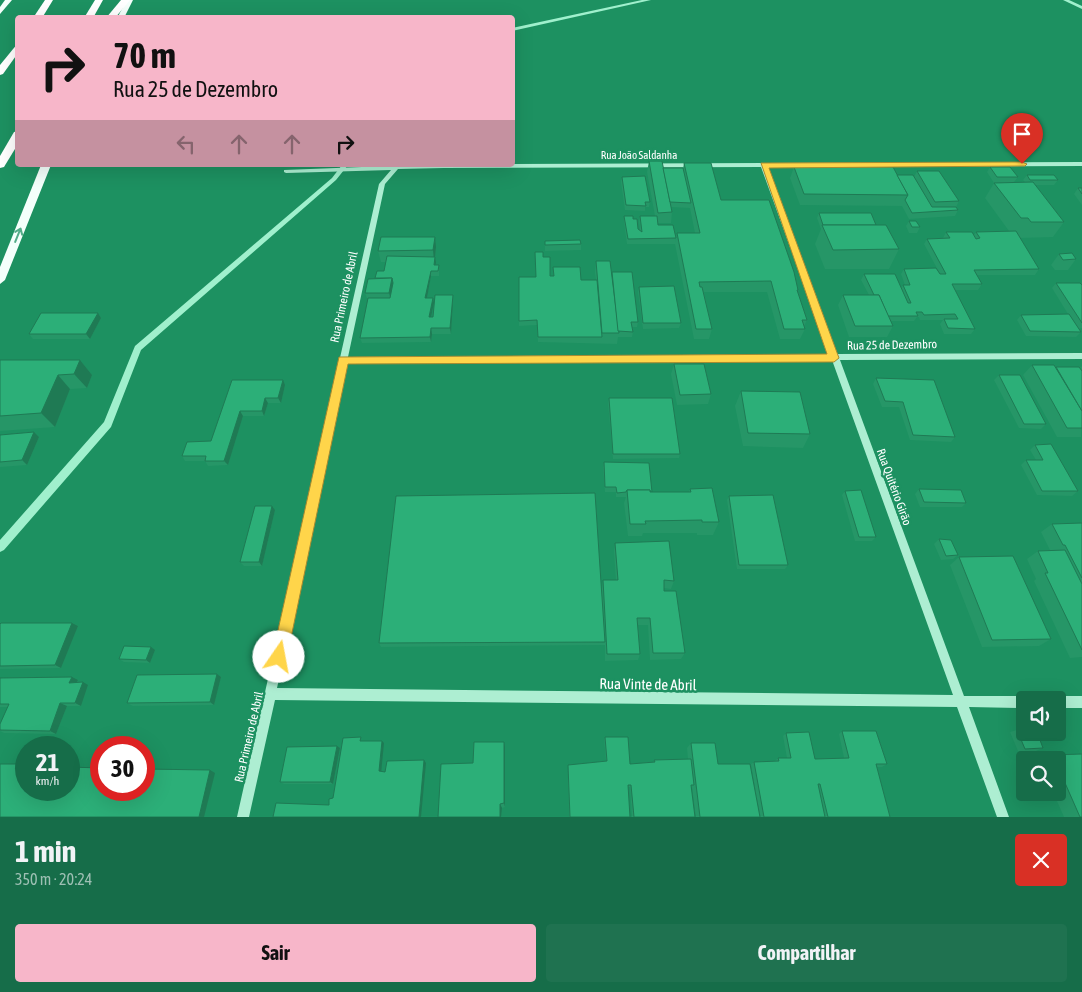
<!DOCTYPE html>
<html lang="pt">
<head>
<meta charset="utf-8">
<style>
	:root { --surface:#166d49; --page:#1f7250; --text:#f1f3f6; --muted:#9ec0b4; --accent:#f7b6c9 }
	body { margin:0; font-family:"Asap Condensed",sans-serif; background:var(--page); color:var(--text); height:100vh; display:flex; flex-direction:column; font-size:19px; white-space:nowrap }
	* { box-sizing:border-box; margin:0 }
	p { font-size:16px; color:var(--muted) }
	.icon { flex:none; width:28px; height:28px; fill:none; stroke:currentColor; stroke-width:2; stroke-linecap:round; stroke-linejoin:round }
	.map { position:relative; height:817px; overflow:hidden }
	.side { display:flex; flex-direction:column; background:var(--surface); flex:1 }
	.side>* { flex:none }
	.top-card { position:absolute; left:15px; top:15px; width:500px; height:152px; border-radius:5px; box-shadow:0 5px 20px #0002; background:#f7b6c9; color:#111; overflow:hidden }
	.controls { position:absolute; left:1016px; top:691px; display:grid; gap:10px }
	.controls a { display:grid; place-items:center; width:50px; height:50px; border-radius:5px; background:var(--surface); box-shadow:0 5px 20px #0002; font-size:25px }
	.speed { position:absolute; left:15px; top:736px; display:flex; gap:10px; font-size:25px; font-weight:700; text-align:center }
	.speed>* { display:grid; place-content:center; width:65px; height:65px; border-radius:50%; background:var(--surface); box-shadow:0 5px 20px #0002; line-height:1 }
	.speed small { font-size:12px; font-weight:400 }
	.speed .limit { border:8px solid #d22; background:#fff; color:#111 }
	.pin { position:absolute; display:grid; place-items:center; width:42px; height:42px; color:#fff; margin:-51px -21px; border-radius:50% 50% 50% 0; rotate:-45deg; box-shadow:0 0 5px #0007 }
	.pin .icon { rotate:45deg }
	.me { position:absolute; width:55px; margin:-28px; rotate:12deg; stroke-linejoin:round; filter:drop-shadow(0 0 4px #0008) }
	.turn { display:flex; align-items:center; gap:18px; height:105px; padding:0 15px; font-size:22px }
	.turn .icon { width:65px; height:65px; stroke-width:2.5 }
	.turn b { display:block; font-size:35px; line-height:42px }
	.lanes { display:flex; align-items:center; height:48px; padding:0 15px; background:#0003; justify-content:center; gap:25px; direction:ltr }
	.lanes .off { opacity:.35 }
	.round { display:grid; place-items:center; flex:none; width:52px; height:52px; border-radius:5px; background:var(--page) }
	.summary { display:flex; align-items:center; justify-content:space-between; height:85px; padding:0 15px }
	h1 { font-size:30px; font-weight:700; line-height:38px }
	.cta { display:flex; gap:10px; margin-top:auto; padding:10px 15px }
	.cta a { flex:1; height:58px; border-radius:5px; background:var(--accent); color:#111; font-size:20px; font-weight:700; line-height:58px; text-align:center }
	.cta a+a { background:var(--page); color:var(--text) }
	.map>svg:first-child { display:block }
</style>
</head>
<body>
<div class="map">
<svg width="1082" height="817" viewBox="0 0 1082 817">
	<rect width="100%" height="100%" fill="#1d9161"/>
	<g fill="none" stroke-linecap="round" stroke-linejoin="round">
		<g fill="#a0f0cd" fill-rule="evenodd">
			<polygon points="642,0 651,0 512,31 512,28"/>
			<polygon points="1063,0 1069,0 1082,6 1082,9"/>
			<polygon points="342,165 348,165 336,180 141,350 111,427 4,550 0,552 0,540 104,422 135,346 332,178"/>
		</g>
		<g fill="#adeed2" fill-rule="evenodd">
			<path d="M1082,162V166L768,167L837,354L1082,353V359L840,360L964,696H1025L1029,698L1030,700H1025V708L969,707L1009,817H997L957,707L275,700L249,817H237L379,184L391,170L286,173L284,172V170L414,165H512V164ZM761,167L829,354L348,357L385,184L398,169L444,168ZM832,360L953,695L277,688L347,363Z"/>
			<polygon points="1058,696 1082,696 1082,708 1058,708 1058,700 1053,700 1054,698"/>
		</g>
		<g fill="#f4fffb" fill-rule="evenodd">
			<polygon points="5,0 12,0 0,14 0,7"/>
			<polygon points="127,0 133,0 124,18 117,18"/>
			<polygon points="41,165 51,165 5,280 0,284 0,267"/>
		</g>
		<g fill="#fff" fill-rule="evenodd">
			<polygon points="45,0 53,0 42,18 33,18"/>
			<polygon points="95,0 103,0 93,18 84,18"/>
			<polygon points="121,0 130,0 115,18 106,18"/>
			<polygon points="18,43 18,53 3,74 0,75 0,65"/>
			<polygon points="18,131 18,144 4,167 0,168 0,156 14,132"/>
		</g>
	</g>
	<g fill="#269667">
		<polygon points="649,161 663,168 683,169 684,163 721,200 798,290 798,292 807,320 804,326 805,329 800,339 780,339 767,292 704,292 712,329 709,339 694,339 675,244 677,233 695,233 690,208 671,207 672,212 671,223 658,223 658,225 676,238 675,244 627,244 624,222 624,216 633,219 638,229 640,231 639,221 640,216 655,216 647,172"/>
		<polygon points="794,167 914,177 917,171 959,201 956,207 958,210 955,216 909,219 902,206 800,205 790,178"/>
		<polygon points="990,167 1018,177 1014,182 1025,182 1023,180 1027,175 1058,180 1054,185 1035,185 1064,222 1053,237 1020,238 1039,269 1035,275 976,275 982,284 978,290 954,290 975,329 971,334 944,334 940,324 943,320 920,320 919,317 917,317 914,321 891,321 893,326 887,337 849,337 838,305 843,295 869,295 861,280 864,274 901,289 903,285 905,285 901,274 904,269 940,274 924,244 927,239 944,238 943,238 946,232 974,235 976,232 1009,231 985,198 994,183 1004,183 994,183 987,172"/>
		<polygon points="622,177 650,202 649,207 645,207 645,211 625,210 621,182"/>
		<polygon points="1078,188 1082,188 1082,205 1074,194"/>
		<polygon points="819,213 876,225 899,249 889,269 825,269 815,244 821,229 817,218"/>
		<polygon points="909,221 920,227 917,233 909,233 906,226"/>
		<polygon points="545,241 581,244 581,250 545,251"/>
		<polygon points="436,247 435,258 436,265 439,270 439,276 431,276 427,298 434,303 431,317 433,317 453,295 453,300 451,334 432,334 431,342 362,343 360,338 368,301 365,293 384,271 386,262 381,262 378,251"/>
		<polygon points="1059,254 1076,259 1068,270 1055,270 1051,265"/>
		<polygon points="543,257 550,276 554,276 553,267 581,280 596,280 595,272 596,261 612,272 638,322 637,327 632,327 633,332 632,337 618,337 617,344 538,342 537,325 519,326 519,277 536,277"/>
		<polygon points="1056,283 1082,285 1082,328 1079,329 1081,332 1076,337 1026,336 1017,320 1021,315 1068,314 1052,288"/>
		<polygon points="639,287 681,323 679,328 643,329 638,292"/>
		<polygon points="98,313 101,318 90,339 33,339 29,334"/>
		<polygon points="0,360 80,360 92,375 87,388 70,389 55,427 0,431"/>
		<polygon points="674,364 711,394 708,404 677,405 671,374"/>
		<polygon points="1032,365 1080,368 1082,366 1081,437 1057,437 1023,375"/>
		<polygon points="999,375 1046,424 1041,429 1019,428 994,380"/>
		<polygon points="876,378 955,437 951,442 910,440 899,407 882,407 873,384"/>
		<polygon points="232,380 285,385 281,403 268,403 264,416 243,416 228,465 208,466 205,461 185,461 182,456 211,441"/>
		<polygon points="741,391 810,434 803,448 743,446 735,406"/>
		<polygon points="609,398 680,454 679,458 613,459 608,403"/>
		<polygon points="34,432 39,437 27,465 0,467 0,435"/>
		<polygon points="1035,445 1078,491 1072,496 1037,495 1021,465 1026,460 1036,460 1030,450"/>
		<polygon points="604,462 652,492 689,492 690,489 719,522 713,535 697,535 697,533 643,533 642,536 628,536 624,503 626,497 616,497 616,492 605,492 603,467"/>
		<polygon points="919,489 966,503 962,507 920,507 915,494"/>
		<polygon points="845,491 876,537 872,541 855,541 842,495"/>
		<polygon points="729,496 788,565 785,569 737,569 727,500"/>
		<polygon points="272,506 275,510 262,566 244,566 240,562"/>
		<polygon points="1082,523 1082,657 1070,658 1034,581 1036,579 1027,559 1038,551 1050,550 1041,532 1052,524"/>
		<polygon points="939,539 958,555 953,559 941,560 934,544"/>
		<polygon points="615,543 674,581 671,589 664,588 664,591 685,653 681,659 650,660 648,625 638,625 640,654 638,660 605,661 605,645 381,647 379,643 602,588 603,580 616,580 614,551"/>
		<polygon points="959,557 1051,639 1039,646 982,647 950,565"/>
		<polygon points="72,623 78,626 61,668 0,669 0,624"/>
		<polygon points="155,650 150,663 124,662 119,659"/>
		<polygon points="217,674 221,677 214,705 133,706 127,703"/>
		<polygon points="0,678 78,680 77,683 88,685 81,706 67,706 56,734 4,733 0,731 0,724 8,707 0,707"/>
		<polygon points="1017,730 1043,748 1036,751 1018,751 1010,732"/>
		<polygon points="842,731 887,764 882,767 876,767 890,817 760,817 751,764 754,762 775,761 778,758 787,758 783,736 786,733 815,759 844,758 839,734"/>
		<polygon points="605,737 630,764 653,763 654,760 688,759 687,748 691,743 718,764 760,817 696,817 692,787 691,787 695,817 632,817 630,787 628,787 630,817 569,817 568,765 606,761 604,740"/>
		<polygon points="337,746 340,748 333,784 284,784 280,782"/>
		<polygon points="505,747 505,807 502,808 473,763"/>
		<polygon points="1082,754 1082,817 1064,817 1053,792 1058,792 1058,760 1039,760 1052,755"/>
	</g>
	<g fill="#1f7a54">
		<polygon points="435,237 436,247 435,258 436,262 435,271 433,250"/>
		<polygon points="431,271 431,276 426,303 425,298"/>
		<polygon points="392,278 394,289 392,303 389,293"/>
		<polygon points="453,295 453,300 451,334 450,328"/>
		<polygon points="433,298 434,303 430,322 429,317"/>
		<polygon points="98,313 101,318 90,339 86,334"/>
		<polygon points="431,328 432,334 431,342 430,337"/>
		<polygon points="80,360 92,375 87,388 74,374"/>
		<polygon points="58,375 70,389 55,427 41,413"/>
		<polygon points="283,380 285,385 281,403 278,398"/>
		<polygon points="265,398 268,403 264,416 262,411"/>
		<polygon points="240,411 243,416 228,465 224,461"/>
		<polygon points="34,432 39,437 27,465 22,460"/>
		<polygon points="272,506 275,510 262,566 259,562"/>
		<polygon points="72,623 78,626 61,668 55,665"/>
		<polygon points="151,647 155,650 150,663 146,660"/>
		<polygon points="217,674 221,677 214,705 210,702"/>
		<polygon points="72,677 78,680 75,686 69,683"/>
		<polygon points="83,682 88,685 81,706 75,703"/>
		<polygon points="60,703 67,706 56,734 50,731"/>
		<polygon points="382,741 384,743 381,774 379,771"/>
		<polygon points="504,742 505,747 505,807 504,803"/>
		<polygon points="337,746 340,748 333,784 330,782"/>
		<polygon points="424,760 426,763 421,817 419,817"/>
		<polygon points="210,770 215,773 204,817 199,817"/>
		<polygon points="500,804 502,808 501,817 500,817"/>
	</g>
	<g fill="#2caf78" stroke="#1f7a54">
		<polygon points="649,161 662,161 672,212 658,213"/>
		<polygon points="684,163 711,163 721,200 769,200 794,272 798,290 797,290 807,320 802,320 805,329 784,329 771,281 699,282 700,287 702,287 712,329 696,329 677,233 700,233"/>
		<polygon points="794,167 893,167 908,195 804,194"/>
		<polygon points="990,167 1010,167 1018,177 997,177"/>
		<polygon points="663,168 683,168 691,203 670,202"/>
		<polygon points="917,171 939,171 959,201 935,202"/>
		<polygon points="897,175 913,175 932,207 956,207 958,210 912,213 905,200 908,195"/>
		<polygon points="1027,175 1054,175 1058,180 1030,180"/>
		<polygon points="645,176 650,202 645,202 646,206 626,205 622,177"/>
		<polygon points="1033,182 1064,222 1031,222 1028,218 1021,218 994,183"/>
		<polygon points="1078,188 1082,188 1082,194"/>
		<polygon points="819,213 871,213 876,225 823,225"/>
		<polygon points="624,216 633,216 633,219 637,219 638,229 642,232 640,216 657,216 658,225 673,225 676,238 628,239"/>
		<polygon points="909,221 916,221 920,227 912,227"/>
		<polygon points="822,225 886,225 899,249 833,250"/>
		<polygon points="1016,231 1039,269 974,270 982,284 952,284 975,329 948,328 944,319 958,319 955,314 924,315 922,312 916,312 918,316 888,316 879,295 874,295 864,274 895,274 908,303 911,303 903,285 910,285 904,269 936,268 940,274 946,274 927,239 950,238 946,232 972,232 976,239 980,238 976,232"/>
		<polygon points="381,237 435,237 433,250 378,251"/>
		<polygon points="580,240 581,244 545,245 545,241"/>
		<polygon points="535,252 543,252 543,257 550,257 550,276 554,276 553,267 580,267 581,280 597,280 602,337 538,337 537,320 519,321 519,277 536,277"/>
		<polygon points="1072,253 1076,259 1063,260 1059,254"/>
		<polygon points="387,256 435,257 434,265 439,265 438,271 431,271 425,298 433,298 429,317 433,317 435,295 453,295 450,328 431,328 430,337 360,338 368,298 390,298 393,283 392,278 375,278 377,271 384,271"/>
		<polygon points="596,261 610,261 619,333 602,333"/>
		<polygon points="612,272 632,272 638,322 631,322 633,332 618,331"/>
		<polygon points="392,278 389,293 365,293 368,279"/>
		<polygon points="1056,283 1080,283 1082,285 1082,323"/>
		<polygon points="674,286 681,323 643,323 639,287"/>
		<polygon points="843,295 879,295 893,326 855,326"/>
		<polygon points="41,313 98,313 86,334 29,334"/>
		<polygon points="1069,314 1081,332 1030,331 1021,315"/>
		<polygon points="0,360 80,360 74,374 58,375 41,413 0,416"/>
		<polygon points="674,364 704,364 711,394 680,395"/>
		<polygon points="1032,365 1054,365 1082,411 1082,428 1067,428"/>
		<polygon points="1056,367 1079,367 1082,371 1082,411"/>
		<polygon points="999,375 1020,375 1046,424 1024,424"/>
		<polygon points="876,378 934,380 955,437 913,435 903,402 885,401"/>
		<polygon points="232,380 283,380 278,398 265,398 262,411 240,411 224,461 205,461 206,456 182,456 187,442 211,441"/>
		<polygon points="741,391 800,392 810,434 748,433"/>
		<polygon points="609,398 672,398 680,454 613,454"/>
		<polygon points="34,432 22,460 0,462 0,435"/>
		<polygon points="1051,444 1078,491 1042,491 1026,460 1043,460 1035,445"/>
		<polygon points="604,462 649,463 652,492 650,492 650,490 627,490 626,492 617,493 616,487 605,487"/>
		<polygon points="712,488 719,522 702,522 702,520 645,521 646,524 630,524 627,490 650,490 650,492 691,492 690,489"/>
		<polygon points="919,489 961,490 966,503 924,502"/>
		<polygon points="861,490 876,537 859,537 845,491"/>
		<polygon points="595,493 605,642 379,643 396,496"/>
		<polygon points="773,495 788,565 739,565 729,496"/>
		<polygon points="255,506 272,506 259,562 240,562"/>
		<polygon points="1082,523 1082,578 1065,545 1063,545 1052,524"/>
		<polygon points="939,539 951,540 958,555 946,556"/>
		<polygon points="669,541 674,581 664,580 664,591 676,591 685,653 653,653 650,618 637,618 640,654 607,654 603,580 618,580 615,543"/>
		<polygon points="1065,550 1082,584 1082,650 1045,573 1048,573 1038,551"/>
		<polygon points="1013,556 1051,639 992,640 959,557"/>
		<polygon points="1,623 72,623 55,665 0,666 0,624"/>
		<polygon points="124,646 151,647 146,660 119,659"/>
		<polygon points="217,674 210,702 127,703 137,675"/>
		<polygon points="72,677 69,683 83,682 75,703 60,703 50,731 0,730 0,724 9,704 0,704 0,678"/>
		<polygon points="1025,729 1025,732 1037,732 1043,748 1025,749 1017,730"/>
		<polygon points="842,731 876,731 887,764 876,764 890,817 828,817 820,784 818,784 825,817 764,817 754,762 779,761 778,758 791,758 786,733 809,732 815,759 849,758"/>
		<polygon points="361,737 360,741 382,741 379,771 385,772 387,761 424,760 419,817 273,817 276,803 329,805 329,799 333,798 343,738"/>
		<polygon points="605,737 628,737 630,764 655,762 654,760 691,759 694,785 691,785 695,817 634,817 631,785 628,785 630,817 570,817 568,765 607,761"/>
		<polygon points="474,742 504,742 504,803 500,804 500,817 438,817 441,764 473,763"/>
		<polygon points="691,743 715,743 718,764 750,764 760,817 700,817"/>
		<polygon points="337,746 330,782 280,782 287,747"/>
		<polygon points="1082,754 1082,817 1080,817 1058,767 1058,760 1054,760 1052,755"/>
		<polygon points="0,764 26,764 26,790 69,790 69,767 101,768 101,790 144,790 144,769 210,770 199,817 0,817"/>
	</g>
	<defs><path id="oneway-shaft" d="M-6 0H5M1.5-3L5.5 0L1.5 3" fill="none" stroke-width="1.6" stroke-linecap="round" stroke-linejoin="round" transform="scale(1.25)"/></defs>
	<use stroke="#53ac88" href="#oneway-shaft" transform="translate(18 235) rotate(-68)"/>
	<polygon fill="#ffd54a" stroke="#a68a30" points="1022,162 1027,164 1025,166 769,168 839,358 834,362 348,364 287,657 284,662 279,664 274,662 272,657 339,357 827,354 761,163"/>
	<g text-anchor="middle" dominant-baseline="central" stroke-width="5" stroke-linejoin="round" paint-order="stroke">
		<g font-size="11" fill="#fff" stroke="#1d9161">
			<text x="639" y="155">Rua João Saldanha</text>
		</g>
		<g font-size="12" fill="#fff" stroke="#1d9161">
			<text transform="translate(344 297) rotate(-78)">Rua Primeiro de Abril</text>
			<text transform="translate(892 345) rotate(-1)">Rua 25 de Dezembro</text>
			<text transform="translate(894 487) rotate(70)">Rua Quitério Girão</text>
			<text transform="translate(249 737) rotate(-77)">Rua Primeiro de Abril</text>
		</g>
		<g font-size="15" fill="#fff" stroke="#1d9161">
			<text transform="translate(648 684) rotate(1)">Rua Vinte de Abril</text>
		</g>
	</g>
</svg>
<div class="controls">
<a><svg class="icon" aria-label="sound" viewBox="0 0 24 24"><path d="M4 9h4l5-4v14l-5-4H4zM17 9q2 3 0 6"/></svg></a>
<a><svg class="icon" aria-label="search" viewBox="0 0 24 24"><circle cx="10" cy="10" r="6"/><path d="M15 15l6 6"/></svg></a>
</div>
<div class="speed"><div>21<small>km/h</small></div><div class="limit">30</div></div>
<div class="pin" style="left:1022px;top:164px;background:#d93025"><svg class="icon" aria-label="arrive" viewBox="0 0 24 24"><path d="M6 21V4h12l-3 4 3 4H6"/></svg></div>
<svg class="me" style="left:279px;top:657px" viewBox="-20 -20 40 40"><circle r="19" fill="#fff"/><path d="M0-13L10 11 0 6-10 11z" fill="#ffd54a"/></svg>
<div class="top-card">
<div class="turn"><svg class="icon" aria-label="right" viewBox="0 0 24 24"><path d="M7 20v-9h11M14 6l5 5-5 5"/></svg><div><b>70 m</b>Rua 25 de Dezembro</div></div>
<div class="lanes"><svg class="icon off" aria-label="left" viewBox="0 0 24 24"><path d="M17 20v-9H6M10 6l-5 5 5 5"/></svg><svg class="icon off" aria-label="ahead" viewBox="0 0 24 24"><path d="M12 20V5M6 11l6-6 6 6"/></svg><svg class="icon off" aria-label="ahead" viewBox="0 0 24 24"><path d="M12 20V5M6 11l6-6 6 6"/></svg><svg class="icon" aria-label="right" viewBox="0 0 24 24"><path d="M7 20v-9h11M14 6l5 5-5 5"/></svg></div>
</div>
</div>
<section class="side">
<div class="summary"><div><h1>1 min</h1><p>350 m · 20:24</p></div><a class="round" style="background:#d93025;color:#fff"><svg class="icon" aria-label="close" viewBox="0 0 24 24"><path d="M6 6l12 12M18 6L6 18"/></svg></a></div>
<div class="cta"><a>Sair</a><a>Compartilhar</a></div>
</section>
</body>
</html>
